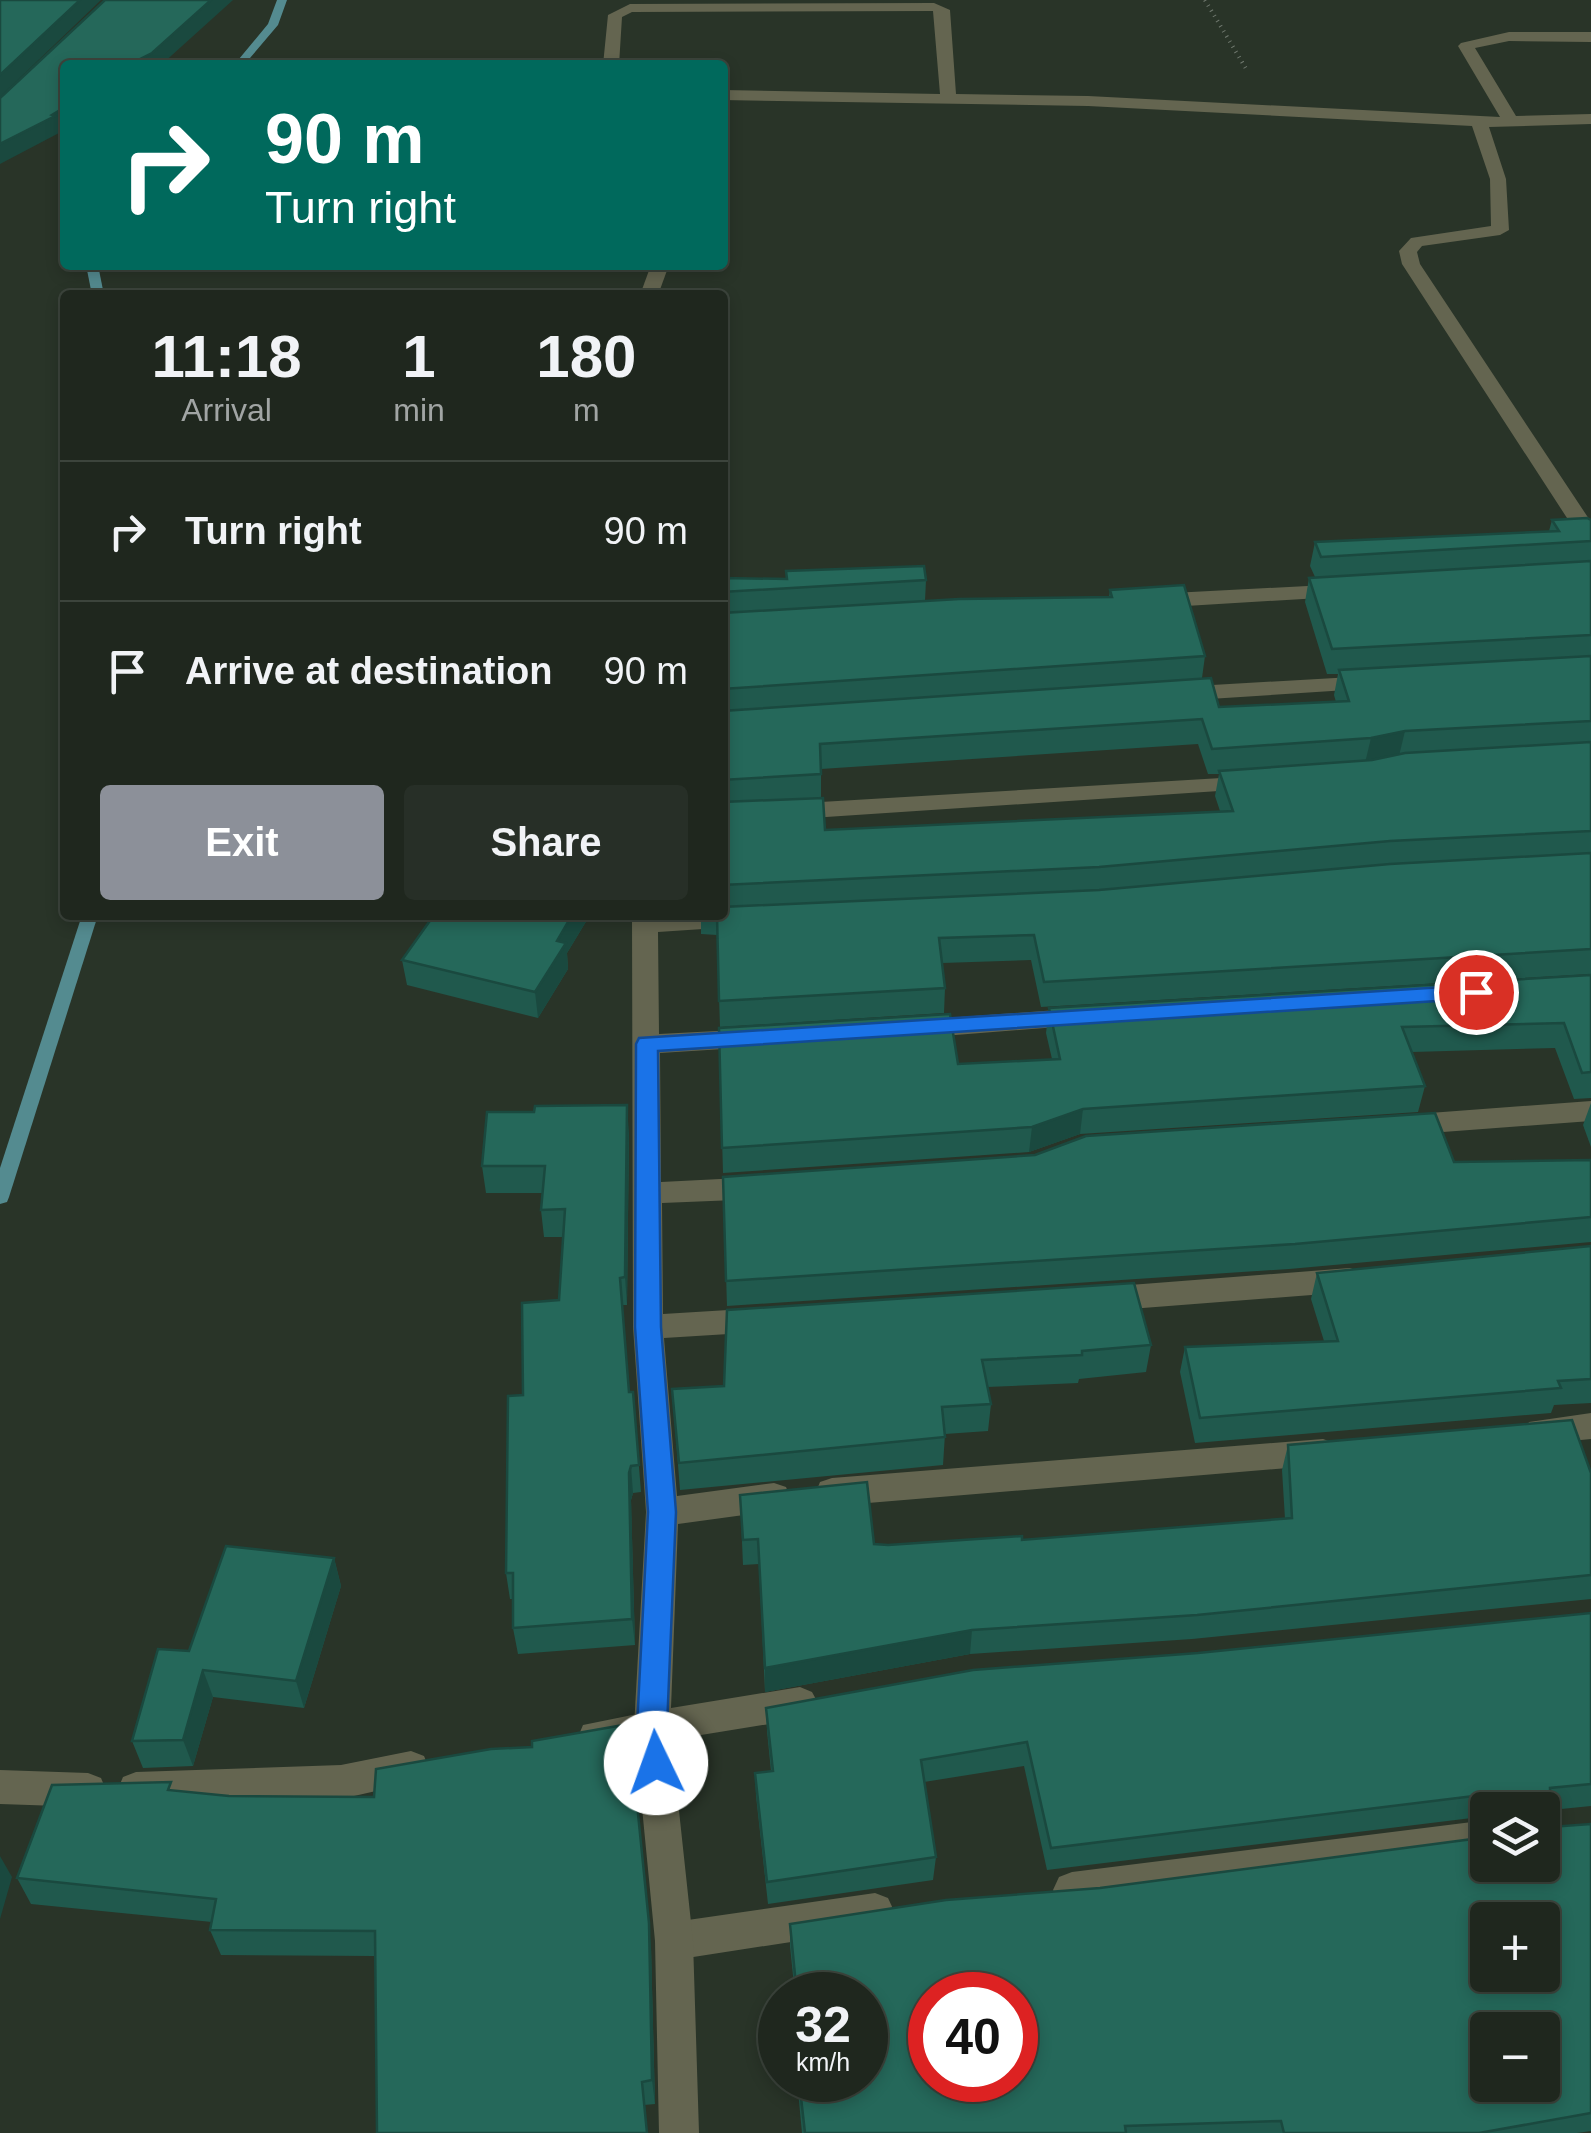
<!DOCTYPE html>
<html lang="en">
<head>
<meta charset="utf-8">
<style>
	:root { --surface:#1f271e; --page:#272f27; --text:#f1f3f6; --muted:#a1a5a4; --line:#3c443c; --accent:#8c9099 }
	body { margin:0; font-family:Helvetica,sans-serif; background:var(--page); color:var(--text); height:100vh; display:flex; flex-direction:column; font-size:38px; white-space:nowrap }
	* { box-sizing:border-box; margin:0 }
	p { font-size:32px; color:var(--muted) }
	.icon { flex:none; width:55px; height:55px; fill:none; stroke:currentColor; stroke-width:2; stroke-linecap:round; stroke-linejoin:round }
	.map { position:relative; flex:1; overflow:hidden }
	.details { position:absolute; left:60px; top:290px; width:668px; height:630px; display:flex; flex-direction:column; background:var(--surface); border-radius:10px; box-shadow:0 5px 15px #0003,0 0 0 2px var(--line) }
	.details>* { flex:none }
	.top-card { position:absolute; left:60px; top:60px; width:668px; height:210px; border-radius:10px; box-shadow:0 5px 15px #0003,0 0 0 2px var(--line); background:#00695c; color:#fff; overflow:hidden }
	.fabs { position:absolute; left:1470px; top:1792px; display:grid; gap:20px }
	.fabs a { display:grid; place-items:center; width:90px; height:90px; border-radius:10px; background:var(--surface); box-shadow:0 5px 15px #0003,0 0 0 2px var(--line); font-size:50px }
	.speed { position:absolute; left:758px; top:1972px; display:flex; gap:20px; font-size:50px; font-weight:700; text-align:center }
	.speed>* { display:grid; place-content:center; width:130px; height:130px; border-radius:50%; background:var(--surface); box-shadow:0 5px 15px #0003,0 0 0 2px var(--line); line-height:1 }
	.speed small { font-size:25px; font-weight:400 }
	.speed .limit { border:15px solid #d22; background:#fff; color:#111 }
	.pin { position:absolute; display:grid; place-items:center; width:85px; height:85px; color:#fff; margin:-42px; border:5px solid #fff; border-radius:50%; box-shadow:0 2px 10px #0007 }
	.me { position:absolute; width:110px; margin:-55px; rotate:357deg; stroke-linejoin:round; filter:drop-shadow(0 0 8px #0008) }
	.turn { display:flex; align-items:center; gap:35px; height:210px; padding:0 40px; font-size:45px }
	.turn .icon { width:130px; height:130px; stroke-width:2.5 }
	.turn b { display:block; font-size:70px; line-height:85px }
	.eta { display:flex; justify-content:space-evenly; align-items:center; height:170px; text-align:center }
	.eta b { font-size:60px; font-weight:800; line-height:70px }
	.action { display:flex; gap:20px; margin-top:auto; padding:20px 40px }
	.action a { flex:1; height:115px; border-radius:10px; background:var(--accent); color:#fff; font-size:40px; font-weight:800; line-height:115px; text-align:center }
	.action a+a { background:var(--page); color:var(--text) }
	ul { padding:0; list-style:none }
	li { display:flex; align-items:center; gap:30px; height:140px; padding:0 40px; border-top:2px solid var(--line) }
	li div { flex:1 }
	li b { display:block; font-size:38px }
	li em { font-style:normal }
	.map>svg:first-child { display:block }
</style>
</head>
<body>
<div class="map">
<svg width="1591" height="2133" viewBox="0 0 1591 2133">
	<rect width="100%" height="100%" fill="#293428"/>
	<g fill="none" stroke-linecap="round" stroke-linejoin="round">
		<g fill="#548b90" fill-rule="evenodd">
			<polygon points="277,0 287,0 278,25 244,65 234,65 268,24"/>
			<polygon points="86,265 98,265 104,295 92,295"/>
			<polygon points="82,915 98,915 9,1197 7,1202 0,1204 0,1168"/>
		</g>
		<polyline stroke="#70796f" stroke-width="4" stroke-dasharray="1 5" stroke-linecap="butt" points="1205,0 1248,72"/>
		<g fill="#646550" fill-rule="evenodd">
			<polygon points="934,3 950,10 956,94 1088,96 1500,117 1458,46 1461,43 1509,32 1591,32 1591,42 1509,41 1475,48 1516,116 1591,114 1591,124 1489,127 1506,179 1509,230 1500,235 1422,246 1417,252 1420,264 1591,522 1591,544 1580,538 1402,264 1399,251 1411,238 1491,226 1490,179 1472,126 1088,106 722,100 722,90 940,94 933,11 632,12 622,17 619,65 603,65 608,15 630,4"/>
			<polygon points="651,265 669,265 658,295 640,295"/>
			<polygon points="1345,584 1356,591 1353,596 1153,608 1142,601 1153,594"/>
			<polygon points="1370,676 1378,678 1381,683 1378,688 1178,701 1166,694 1178,687"/>
			<polygon points="1255,776 1264,778 1267,783 1264,788 722,824 722,808"/>
			<polygon points="739,911 752,920 748,926 658,932 659,1034 755,1029 765,1031 769,1038 765,1045 755,1047 660,1053 661,1182 760,1177 770,1180 774,1188 770,1196 760,1199 662,1203 663,1314 761,1308 772,1312 776,1320 772,1328 761,1332 664,1338 677,1496 774,1483 786,1487 790,1497 786,1507 774,1511 678,1524 671,1708 800,1687 812,1692 818,1703 812,1714 800,1719 652,1743 639,1738 634,1727 646,1512 633,1327 632,915"/>
			<polygon points="1085,1008 1095,1010 1098,1017 1095,1024 918,1038 908,1036 904,1029 908,1022 918,1020"/>
			<polygon points="1591,1101 1591,1121 1403,1135 1393,1132 1389,1125 1393,1118 1403,1115"/>
			<polygon points="1350,1268 1361,1272 1365,1280 1361,1288 1350,1292 1104,1311 1093,1307 1089,1299 1093,1291 1104,1287"/>
			<polygon points="1591,1413 1591,1439 1540,1444 1529,1440 1524,1431 1529,1422"/>
			<polygon points="1323,1439 1334,1443 1339,1452 1334,1461 1323,1465 832,1506 820,1502 816,1492 820,1482 832,1478"/>
			<polygon points="1488,1820 1488,1854 1072,1908 1059,1903 1053,1890 1059,1877 1072,1872"/>
			<polygon points="875,1893 888,1898 894,1911 888,1924 875,1929 674,1960 661,1954 655,1941 661,1928 674,1922"/>
		</g>
		<g fill="#646550" fill-rule="evenodd">
			<polygon points="652,1711 665,1716 670,1727 693,1941 699,2133 659,2133 655,1941 636,1746 596,1753 583,1749 578,1737 583,1725"/>
			<polygon points="411,1751 424,1756 429,1768 424,1780 341,1799 136,1806 123,1801 118,1789 123,1777 136,1772 341,1765"/>
			<polygon points="0,1770 88,1773 101,1778 106,1790 101,1802 88,1807 0,1804"/>
		</g>
	</g>
	<g fill="#20594d" fill-rule="evenodd">
		<path d="M1552,520H1591V974L1041,1007L1031,960L942,963L945,988L944,1013L720,1027L717,935L701,934V915H722V578L926,580L925,601L1109,597L1110,590L1205,656L1202,678L1219,707L1336,702L1334,695L1338,674H1327L1305,602L1309,578L1315,577L1310,566L1315,542L1549,531ZM1198,744L1208,774H1219L1215,796L1220,811L825,830L821,798V769Z"/>
		<polygon points="434,915 590,915 567,953 568,969 538,1018 407,985 402,960"/>
		<polygon points="1591,975 1591,1098 1574,1099 1555,1048 1412,1052 1425,1086 1418,1112 1080,1134 1029,1152 723,1173 719,1028 958,1064 1052,1059 1046,1033 1049,1008"/>
		<polygon points="1591,1103 1591,1147 1583,1125"/>
		<polygon points="629,1133 627,1305 622,1305 629,1392 633,1392 641,1492 633,1493 631,1500 635,1645 518,1654 513,1628 513,1599 510,1599 506,1573 523,1395 559,1300 563,1237 544,1237 541,1210 542,1193 486,1193 482,1166"/>
		<polygon points="1591,1160 1591,1242 1289,1269 727,1306 723,1177"/>
		<polygon points="1591,1246 1591,1403 1554,1405 1551,1413 1195,1443 1180,1372 1185,1347 1324,1341 1311,1299 1317,1273"/>
		<polygon points="727,1310 1151,1345 1146,1372 1079,1379 1078,1383 987,1387 991,1404 988,1431 945,1434 943,1465 680,1490 672,1389 724,1386"/>
		<polygon points="1288,1445 1591,1473 1591,1599 1192,1639 970,1654 765,1692 759,1564 743,1565 740,1495 874,1544 888,1545 1022,1540 1285,1519 1282,1470"/>
		<polygon points="334,1558 341,1586 304,1708 213,1697 193,1766 143,1768 132,1741 189,1651"/>
		<polygon points="1591,1613 1591,1806 1551,1810 1551,1827 1591,1824 1591,2131 1577,2133 802,2133 797,2080 865,2080 865,1995 795,1995 790,1946 790,1924 1488,1865 1542,1810 1488,1810 1488,1816 1047,1870 1024,1766 924,1782 936,1857 933,1880 768,1904 756,1796 755,1773 771,1771 767,1731 766,1708 1198,1653"/>
		<polygon points="174,1791 651,1947 655,2104 644,2105 375,1956 221,1955 210,1930 212,1922 31,1904 17,1878"/>
	</g>
	<g fill="#1a493f">
		<polygon points="80,0 101,0 0,97 0,75"/>
		<polygon points="211,0 233,0 161,65 128,65"/>
		<polygon points="65,107 65,127 58,131 59,133 0,164 0,144"/>
		<polygon points="1405,731 1399,756 1365,763 1371,738"/>
		<polygon points="572,915 590,915 567,953 568,969 538,1018 535,992 557,941"/>
		<polygon points="627,1105 629,1133 627,1305 625,1277"/>
		<polygon points="1083,1109 1080,1134 1029,1152 1032,1127"/>
		<polygon points="631,1466 633,1493 631,1500 635,1645 632,1619 629,1473"/>
		<polygon points="334,1558 341,1586 304,1708 296,1681"/>
		<polygon points="972,1630 970,1654 765,1692 765,1668"/>
		<polygon points="203,1670 213,1697 193,1766 183,1740"/>
		<polygon points="629,1724 651,1947 655,2104 652,2080"/>
		<polygon points="0,1856 12,1877 0,1919"/>
	</g>
	<g fill="#25685a" stroke="#1a493f" stroke-width="2.5" fill-rule="evenodd">
		<polygon points="0,0 80,0 0,75"/>
		<polygon points="105,0 211,0 152,53 128,65 65,65 65,107 52,115 55,116 0,144 0,98"/>
		<polygon points="1587,518 1591,520 1591,541 1321,557 1315,542 1559,531 1552,520"/>
		<polygon points="1591,561 1591,635 1332,649 1309,578"/>
		<polygon points="924,566 926,580 722,592 722,578 787,579 786,571"/>
		<polygon points="1184,585 1205,656 722,689 722,613 959,599 1112,597 1110,590"/>
		<polygon points="1591,656 1591,721 1405,731 1371,738 1212,749 1202,719 820,744 821,774 722,780 722,711 1211,678 1219,707 1349,701 1339,670"/>
		<polygon points="1591,742 1591,831 1390,841 1099,867 722,885 722,802 823,798 825,830 1233,811 1219,771 1372,760 1405,753"/>
		<polygon points="1591,853 1591,949 1044,982 1034,935 939,938 945,988 719,1001 717,915 722,915 722,907 1099,890 1390,864"/>
		<polygon points="434,915 572,915 557,941 566,943 535,992 402,960"/>
		<polygon points="1591,975 1591,1072 1582,1073 1564,1023 1402,1027 1425,1086 1083,1109 1032,1127 722,1148 719,1028 950,1014 958,1064 1060,1059 1049,1008"/>
		<polygon points="627,1105 625,1277 620,1278 629,1392 633,1392 639,1465 631,1466 629,1473 632,1619 513,1628 513,1573 506,1573 508,1396 523,1395 522,1303 559,1300 565,1209 541,1210 545,1166 482,1166 487,1112 534,1112 535,1106"/>
		<polygon points="1435,1113 1454,1162 1591,1160 1591,1217 1295,1244 726,1281 723,1177 1035,1155 1086,1136"/>
		<polygon points="1591,1246 1591,1379 1558,1381 1561,1388 1200,1418 1185,1347 1338,1341 1317,1273"/>
		<polygon points="1134,1283 1151,1345 1082,1351 1082,1355 982,1360 991,1404 942,1407 945,1437 679,1463 672,1389 724,1386 727,1310"/>
		<polygon points="1572,1420 1591,1473 1591,1575 1197,1615 972,1630 765,1668 758,1539 743,1540 740,1495 867,1482 874,1544 888,1545 1022,1536 1022,1540 1292,1518 1288,1445"/>
		<polygon points="226,1546 334,1558 296,1681 203,1670 183,1740 132,1741 158,1649 189,1651"/>
		<path d="M1591,1613V1784L1550,1788L1551,1827L1591,1824V2113L1479,2133H1284L1281,2121L1125,2126L1126,2133H805L799,2080H865V1995H797L790,1924L946,1900L1100,1888L1488,1837V1865H1542V1810H1501L1502,1797L1498,1793L1051,1848L1027,1742L921,1760L936,1857L767,1882L755,1773L773,1771L766,1708L973,1670L1198,1653ZM1488,1920H1542V1975H1488ZM930,1995H1015V2080H930ZM1488,2030H1542V2085H1488Z"/>
		<polygon points="629,1724 649,1923 652,2080 642,2082 647,2133 377,2133 375,1931 210,1930 216,1899 17,1878 52,1785 171,1782 168,1790 229,1796 374,1797 376,1769 491,1749 532,1747 532,1741"/>
	</g>
	<polygon fill="#1a73e8" stroke="#114b97" stroke-width="2.5" points="1476,985 1484,987 1487,992 1484,998 658,1051 661,1327 676,1512 667,1727 670,1763 666,1772 656,1776 645,1772 637,1727 648,1512 635,1327 636,1044 639,1038"/>
</svg>
<div class="fabs">
<a><svg class="icon" aria-label="layers" viewBox="0 0 24 24"><path d="M12 4l9 5-9 5-9-5zM3 14l9 5 9-5"/></svg></a>
<a>+</a>
<a>−</a>
</div>
<div class="speed"><div>32<small>km/h</small></div><div class="limit">40</div></div>
<div class="pin" style="left:1476px;top:992px;background:#d93025"><svg class="icon" aria-label="arrive" viewBox="0 0 24 24"><path d="M6 21V4h12l-3 4 3 4H6"/></svg></div>
<svg class="me" style="left:656px;top:1763px" viewBox="-20 -20 40 40"><circle r="19" fill="#fff"/><path d="M0-13L10 11 0 6-10 11z" fill="#1a73e8"/></svg>
<div class="top-card">
<div class="turn"><svg class="icon" aria-label="right" viewBox="0 0 24 24"><path d="M7 20v-9h11M14 6l5 5-5 5"/></svg><div><b>90 m</b>Turn right</div></div>
</div>
<section class="details">
<div class="eta">
<div><b>11:18</b><p>Arrival</p></div>
<div><b>1</b><p>min</p></div>
<div><b>180</b><p>m</p></div>
</div>
<ul>
<li><svg class="icon" aria-label="right" viewBox="0 0 24 24"><path d="M7 20v-9h11M14 6l5 5-5 5"/></svg><div><b>Turn right</b></div><em>90 m</em></li>
<li><svg class="icon" aria-label="arrive" viewBox="0 0 24 24"><path d="M6 21V4h12l-3 4 3 4H6"/></svg><div><b>Arrive at destination</b></div><em>90 m</em></li>
</ul>
<div class="action"><a>Exit</a><a>Share</a></div>
</section>
</div>
</body>
</html>
